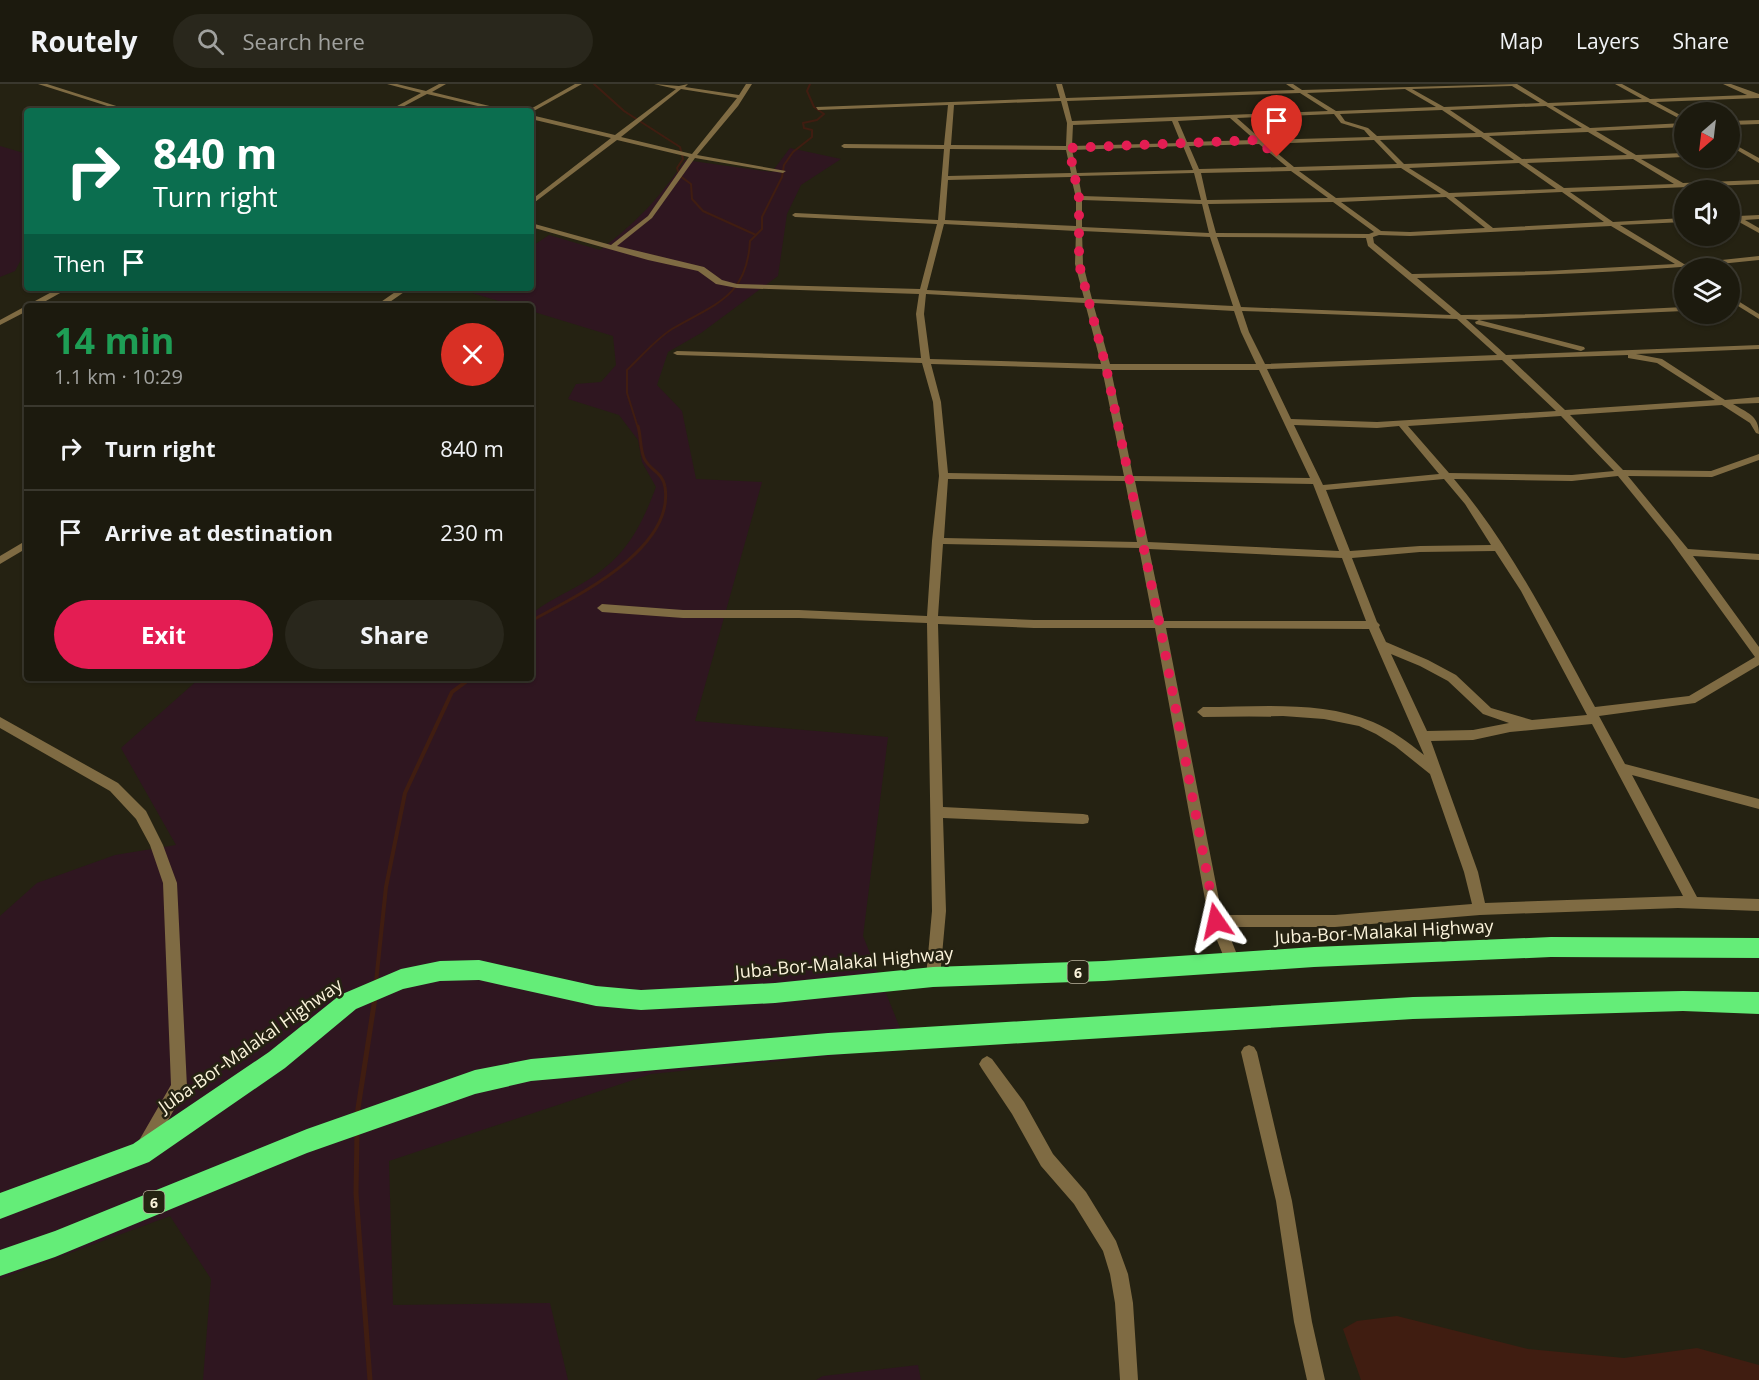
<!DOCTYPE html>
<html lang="en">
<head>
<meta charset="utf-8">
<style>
	:root { --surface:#1c1a0e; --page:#29271c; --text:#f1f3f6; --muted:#a0a19e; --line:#3a382e; --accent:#e41d53 }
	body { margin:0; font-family:"Open Sans",sans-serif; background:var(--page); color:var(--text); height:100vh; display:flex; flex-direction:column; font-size:22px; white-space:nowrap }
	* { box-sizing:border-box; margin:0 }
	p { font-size:20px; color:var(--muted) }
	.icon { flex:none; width:33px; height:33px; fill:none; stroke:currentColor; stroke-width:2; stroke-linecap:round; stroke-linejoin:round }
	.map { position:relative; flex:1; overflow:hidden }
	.details { position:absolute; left:24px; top:219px; width:510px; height:378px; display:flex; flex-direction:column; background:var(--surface); border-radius:6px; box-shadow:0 2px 4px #0004,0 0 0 2px var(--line) }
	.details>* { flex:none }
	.banner { position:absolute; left:24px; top:24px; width:510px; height:183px; border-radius:6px; box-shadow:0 2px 4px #0004,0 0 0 2px var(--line); background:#0b6e4f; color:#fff; overflow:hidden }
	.needle { width:39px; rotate:208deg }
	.buttons { position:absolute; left:1674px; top:18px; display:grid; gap:12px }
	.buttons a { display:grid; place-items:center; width:66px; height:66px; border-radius:50%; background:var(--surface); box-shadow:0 2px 4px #0004,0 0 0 2px var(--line); font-size:30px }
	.pin { position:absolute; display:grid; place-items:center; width:51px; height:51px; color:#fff; margin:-62px -26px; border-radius:50% 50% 50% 0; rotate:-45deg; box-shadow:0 0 6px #0007 }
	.pin .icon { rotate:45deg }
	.me { position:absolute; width:66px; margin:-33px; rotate:349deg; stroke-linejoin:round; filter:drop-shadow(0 0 4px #0008) }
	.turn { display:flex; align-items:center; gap:21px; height:126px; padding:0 30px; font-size:27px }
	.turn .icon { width:78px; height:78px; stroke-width:2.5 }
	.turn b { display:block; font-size:42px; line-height:51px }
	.then { display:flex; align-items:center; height:57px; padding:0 30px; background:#0003; gap:12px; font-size:22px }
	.round { display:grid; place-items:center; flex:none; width:63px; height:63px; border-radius:32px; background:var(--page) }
	.overview { display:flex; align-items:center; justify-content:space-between; height:102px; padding:0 30px }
	h1 { font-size:36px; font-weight:700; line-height:45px; color:#1e9e55 }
	.action { display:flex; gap:12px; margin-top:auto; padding:12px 30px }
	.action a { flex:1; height:69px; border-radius:36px; background:var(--accent); color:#fff; font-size:24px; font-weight:700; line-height:69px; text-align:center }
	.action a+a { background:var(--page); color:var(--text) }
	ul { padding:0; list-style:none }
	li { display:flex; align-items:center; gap:18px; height:84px; padding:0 30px; border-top:2px solid var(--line) }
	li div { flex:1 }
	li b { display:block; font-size:22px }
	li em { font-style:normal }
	header { display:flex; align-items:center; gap:36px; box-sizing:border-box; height:84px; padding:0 30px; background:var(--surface); border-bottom:2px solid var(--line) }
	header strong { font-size:28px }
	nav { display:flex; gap:33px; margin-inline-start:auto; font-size:21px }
	.search { width:420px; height:54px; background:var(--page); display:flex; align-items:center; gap:15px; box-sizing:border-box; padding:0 21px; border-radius:33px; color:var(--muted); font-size:22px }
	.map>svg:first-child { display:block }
</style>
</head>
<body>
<header>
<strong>Routely</strong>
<div class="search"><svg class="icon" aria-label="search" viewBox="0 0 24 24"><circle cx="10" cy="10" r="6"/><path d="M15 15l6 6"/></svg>Search here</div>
<nav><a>Map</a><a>Layers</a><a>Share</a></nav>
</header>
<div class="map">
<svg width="1759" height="1296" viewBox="0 0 1759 1296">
	<rect width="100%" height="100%" fill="#252212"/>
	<g fill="#2f1620">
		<polygon points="0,62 27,70 27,164 15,187 0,193"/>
		<path d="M790,64L841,75L801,101L787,130L778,192L701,249L668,268L657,301L682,327L696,395L762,398L695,637L888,653L863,852L908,964L651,990L389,1077L393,1221L550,1219L568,1296H203L211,1195L170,1132L0,1195V832L37,799L115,771L176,761L121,664L200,594H531V530C546,518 566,509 583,499C624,475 640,446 656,403L642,378L638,356L619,331L568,315L576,300L601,298L616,281L613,252L531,227V222H515L466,207L471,204H531V163L549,151L600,166C637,138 659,115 685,76L772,88Z"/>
		<polygon points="918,1281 921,1296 816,1296 823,1292"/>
	</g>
	<polygon fill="#401d11" points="1397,1232 1528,1265 1624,1274 1697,1264 1759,1281 1759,1296 1361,1296 1343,1245 1357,1237"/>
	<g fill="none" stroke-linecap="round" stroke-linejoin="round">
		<g stroke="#401d11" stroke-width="2">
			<polyline points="594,0 624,27 680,63 683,75 677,84 680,92 691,100 692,115 703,127 756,151"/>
			<path d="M638,344L627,309V286C641,273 656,255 672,245C714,220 747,214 750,157L762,145V133L782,93L784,81L793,68L812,53V46L804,44L803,39L817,36L824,30L814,23L807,7L810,0"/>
		</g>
		<path stroke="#401d11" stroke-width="3" d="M531,537C574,513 675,466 665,403C663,388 649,386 644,374C640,365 641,352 638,342"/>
		<polyline stroke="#401d11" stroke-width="4" points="376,898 386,803 405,709 452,608 471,594"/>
		<g stroke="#401d11" stroke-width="5">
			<polyline points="357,1031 375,914"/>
			<polyline points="357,1048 356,1109 370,1296"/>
		</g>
		<g fill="#7f6b43" fill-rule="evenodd">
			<polygon points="38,0 47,0 132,27 123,27"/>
			<polygon points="387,0 397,0 426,7 439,0 446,0 432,8 510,27 499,27 427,10 395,27 388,27 421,9"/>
			<polygon points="575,0 582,0 532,28 527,27"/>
			<path d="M654,0L679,2L688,0L685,3L739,11L746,0H752L738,22L697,71L786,87L783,89L695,74L652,134L617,162L704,183L722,196L737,200L920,205L937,140L795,133L792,131L795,129L938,136L944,65L844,64L841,62L844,60L944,61L948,21L818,26L816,23L1060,14L1056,0H1062L1066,14L1295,6L1286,0H1293L1302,6L1517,0L1548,19L1642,15L1615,0H1622L1650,15L1747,11L1723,0H1731L1759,10V14L1656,18L1684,33V37L1648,18L1553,22L1590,44L1684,39V43L1596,47L1636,71L1684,69V73L1641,75L1683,99L1759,96V100L1570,108L1613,138L1684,134V138L1620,141L1684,180L1759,172V176C1645,188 1532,192 1417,194L1461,231L1542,230L1684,223V227L1479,236L1584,263L1585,265L1581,267L1476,240L1475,238L1479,236L1466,235L1506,271L1759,261V265L1636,270L1662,275L1725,316L1759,313V319L1733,320C1747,329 1759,331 1759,350L1756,349L1750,339L1722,321L1570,331L1623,386L1711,387L1759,370V376L1712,393L1628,392L1688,465L1759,470V476L1693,472L1759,563V581L1695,619L1599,632L1625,680L1759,715V725L1632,691L1697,813L1759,815V827L1678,824L1480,831L1335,843H1226L1240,878L1238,883L1233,885L1228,883L1209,837L1155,544H1034L938,540L943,723L1083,730L1088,731L1089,735L1088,739L1083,740L943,734L946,827L940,893L938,898L933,900L928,898L926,893L932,827L927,539L799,534H683L602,528L597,524L602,520L683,526H799L927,532L932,457L939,392L933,318L922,279L677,271L673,269L677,267L921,274L916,230L919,210L737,204L716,200L698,187L648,176L531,143V139L611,161L648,132L689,73L617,56L531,121V116L611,54L531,35V31L615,51L676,5ZM1512,2L1540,19L1444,23L1412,5ZM681,5L737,14L692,70L621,53ZM1405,5L1436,23L1336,27L1307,9ZM1300,9L1328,27L1072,37L1067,17ZM1061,17L1067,39L1066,62L951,61L954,21ZM1546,22L1582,44L1484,49L1450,26ZM1442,26L1476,49L1377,52L1368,44L1345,37L1340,30ZM1334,30L1341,39L1364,46L1370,53L1262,56L1237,34ZM1230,34L1255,56L1187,58L1178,37ZM1172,37L1181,59L1072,62L1073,41ZM1588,48L1627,71L1522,75L1489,52ZM1481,53L1514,76L1404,80L1380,56ZM1374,56L1397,80L1294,83L1266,60ZM1259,60L1287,83L1199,85L1189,62ZM1183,62L1193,86L1077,89L1072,66ZM950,65L1066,66L1071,89L948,92ZM1633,75L1674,100L1564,104L1527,79ZM1519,79L1556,105L1449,109L1409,84ZM1401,84L1441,110L1336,114L1299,87ZM1291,87L1328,114L1207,116L1201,89ZM1194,89L1201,116L1082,112L1078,92ZM1071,93L1076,114V142L945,136L948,96ZM1562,108L1604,138L1493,144L1454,113ZM1446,113L1485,144L1410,148L1381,147L1341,118ZM1082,116L1202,120L1209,149L1082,143ZM1333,118L1374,148L1369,150L1216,149L1208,120ZM944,140L1076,147L1075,180L1084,214L927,206ZM1611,142L1675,180L1547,187L1412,190L1374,159L1373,153L1379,151L1410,152ZM1082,147L1210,153L1233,222L1092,215L1083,180ZM1217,153L1366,154L1368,162L1451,231L1241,223ZM926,210L1085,219L1101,280L930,275L924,230ZM1093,219L1234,227L1241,248L1256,280H1110ZM1242,227L1457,235L1497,271L1265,280L1249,248ZM1628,271V274L1657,279L1715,316L1565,326L1511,275ZM1502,276L1556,327L1377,338L1291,335L1267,285ZM931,280L1102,285L1124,392L948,389L941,318ZM1111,286H1259L1310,394L1133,392ZM1561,332L1614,387L1572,391L1449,389L1408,342ZM1294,341L1377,344L1399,342L1439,390L1323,401ZM1618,392L1670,456L1755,573L1689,612L1595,623C1552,545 1512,463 1454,395L1572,397ZM948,395L1125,397L1137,458L944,454ZM1444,395L1465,420L1491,461L1420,462L1350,467L1326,406ZM1135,397L1313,400L1339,467L1148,458ZM943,460L1139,464L1153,536H1034L938,532ZM1149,465L1342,474L1366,537H1164ZM1495,467L1521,507L1587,631L1532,636L1491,624L1456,591L1428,576L1386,558L1379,543L1380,541L1377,538L1352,474L1420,468ZM1166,544L1369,545L1424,671C1408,658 1392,646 1373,638C1321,616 1258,623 1203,623L1197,628L1203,633L1283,632L1324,635L1359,642L1376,650L1395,662L1430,690L1464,788L1472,820L1335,831H1222ZM1391,570L1420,582L1448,597L1483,630L1509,639L1473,646L1427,647ZM1592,640L1683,812L1485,819L1478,788L1431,657L1473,656L1510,648Z"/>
			<polygon points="1759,36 1759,40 1730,41 1730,37"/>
			<polygon points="1730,58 1759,74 1759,79 1730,62"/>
			<polygon points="1730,128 1738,132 1759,131 1759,135 1745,136 1759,144 1759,149 1730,133"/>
			<polygon points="59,204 69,204 37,222 27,222 27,227 0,241 0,236"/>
			<polygon points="401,204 410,204 384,222 375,222"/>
			<polygon points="1730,212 1759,230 1759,235 1730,217"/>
			<polygon points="27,456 27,464 0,480 0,472"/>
			<polygon points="0,633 118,699 146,727 163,761 177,799 187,1003 151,1066 145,1068 139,1066 137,1060 171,1001 163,799 150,761 136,735 110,707 0,644"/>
			<polygon points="1249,961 1254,963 1257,968 1292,1117 1312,1238 1325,1296 1307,1296 1294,1238 1276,1117 1241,968 1244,963"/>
			<polygon points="987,972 992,975 1024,1018 1053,1070 1086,1108 1116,1157 1128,1190 1133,1219 1138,1296 1120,1296 1115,1219 1110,1190 1103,1167 1074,1120 1041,1082 1012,1030 982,985 979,980 982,975"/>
		</g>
		<g fill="#64ed78" fill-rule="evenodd">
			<polygon points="1551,853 1759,854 1759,874 1551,873 1314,883 1104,897 933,903 775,919 641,926 596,922 479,896 440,897 403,905 356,925 285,984 149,1078 0,1135 0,1109 133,1060 269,968 340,911 401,885 440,877 479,876 596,902 641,906 775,899 933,883 1104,877 1314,863"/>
			<polygon points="1683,907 1759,908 1759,930 1683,927 1413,935 828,971 531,997 475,1010 307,1069 55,1173 0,1192 0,1166 55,1147 307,1045 475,986 531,975 828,949 1413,913"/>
		</g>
	</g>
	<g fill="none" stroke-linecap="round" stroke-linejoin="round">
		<polyline stroke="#e41d53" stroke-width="10" stroke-dasharray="0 18" points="1216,837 1160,542 1106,283 1079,180 1079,114 1069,64 1258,56 1277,73"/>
	</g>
	<g text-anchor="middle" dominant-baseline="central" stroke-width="5" stroke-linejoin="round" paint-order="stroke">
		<g fill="#252212" stroke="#bbb49f" stroke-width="1.5">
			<rect x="1067.5" y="877" width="21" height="22" rx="4.5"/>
			<rect x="143.5" y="1107" width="21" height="22" rx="4.5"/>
		</g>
		<g font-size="14" font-weight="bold" fill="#fbf3db">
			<text x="1078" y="888">6</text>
			<text x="154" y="1118">6</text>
		</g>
		<g font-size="18" fill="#fbf3db" stroke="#252212">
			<text transform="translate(1384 847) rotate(-3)">Juba-Bor-Malakal Highway</text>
			<text transform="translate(844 878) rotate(-5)">Juba-Bor-Malakal Highway</text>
			<text transform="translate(250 961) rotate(-35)">Juba-Bor-Malakal Highway</text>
		</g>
	</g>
</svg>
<div class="buttons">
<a><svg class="needle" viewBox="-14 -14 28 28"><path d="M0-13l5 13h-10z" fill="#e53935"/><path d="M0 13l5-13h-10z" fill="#a0a19e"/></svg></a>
<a><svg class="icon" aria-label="sound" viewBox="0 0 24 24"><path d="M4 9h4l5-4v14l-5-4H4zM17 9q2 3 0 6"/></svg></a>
<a><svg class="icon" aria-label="layers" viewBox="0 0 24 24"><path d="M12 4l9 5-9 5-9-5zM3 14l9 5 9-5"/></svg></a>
</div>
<div class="pin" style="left:1277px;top:73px;background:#d93025"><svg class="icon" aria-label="arrive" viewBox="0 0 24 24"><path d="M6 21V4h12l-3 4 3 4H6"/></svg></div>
<svg class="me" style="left:1216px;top:837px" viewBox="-20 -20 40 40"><path d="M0-17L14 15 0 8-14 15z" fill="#e41d53" stroke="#fff" stroke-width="4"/></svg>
<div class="banner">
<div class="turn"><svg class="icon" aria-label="right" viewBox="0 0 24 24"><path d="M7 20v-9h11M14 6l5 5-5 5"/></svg><div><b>840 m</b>Turn right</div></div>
<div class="then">Then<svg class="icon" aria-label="arrive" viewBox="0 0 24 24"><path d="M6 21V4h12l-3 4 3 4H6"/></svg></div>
</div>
<section class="details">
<div class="overview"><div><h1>14 min</h1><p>1.1 km · 10:29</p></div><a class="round" style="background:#d93025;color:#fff"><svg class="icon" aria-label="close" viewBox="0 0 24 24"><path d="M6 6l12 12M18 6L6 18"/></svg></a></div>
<ul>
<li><svg class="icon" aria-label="right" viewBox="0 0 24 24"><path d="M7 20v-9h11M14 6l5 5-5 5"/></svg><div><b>Turn right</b></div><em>840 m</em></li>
<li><svg class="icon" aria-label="arrive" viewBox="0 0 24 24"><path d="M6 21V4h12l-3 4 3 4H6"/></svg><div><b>Arrive at destination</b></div><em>230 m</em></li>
</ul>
<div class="action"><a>Exit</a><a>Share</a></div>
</section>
</div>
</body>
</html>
